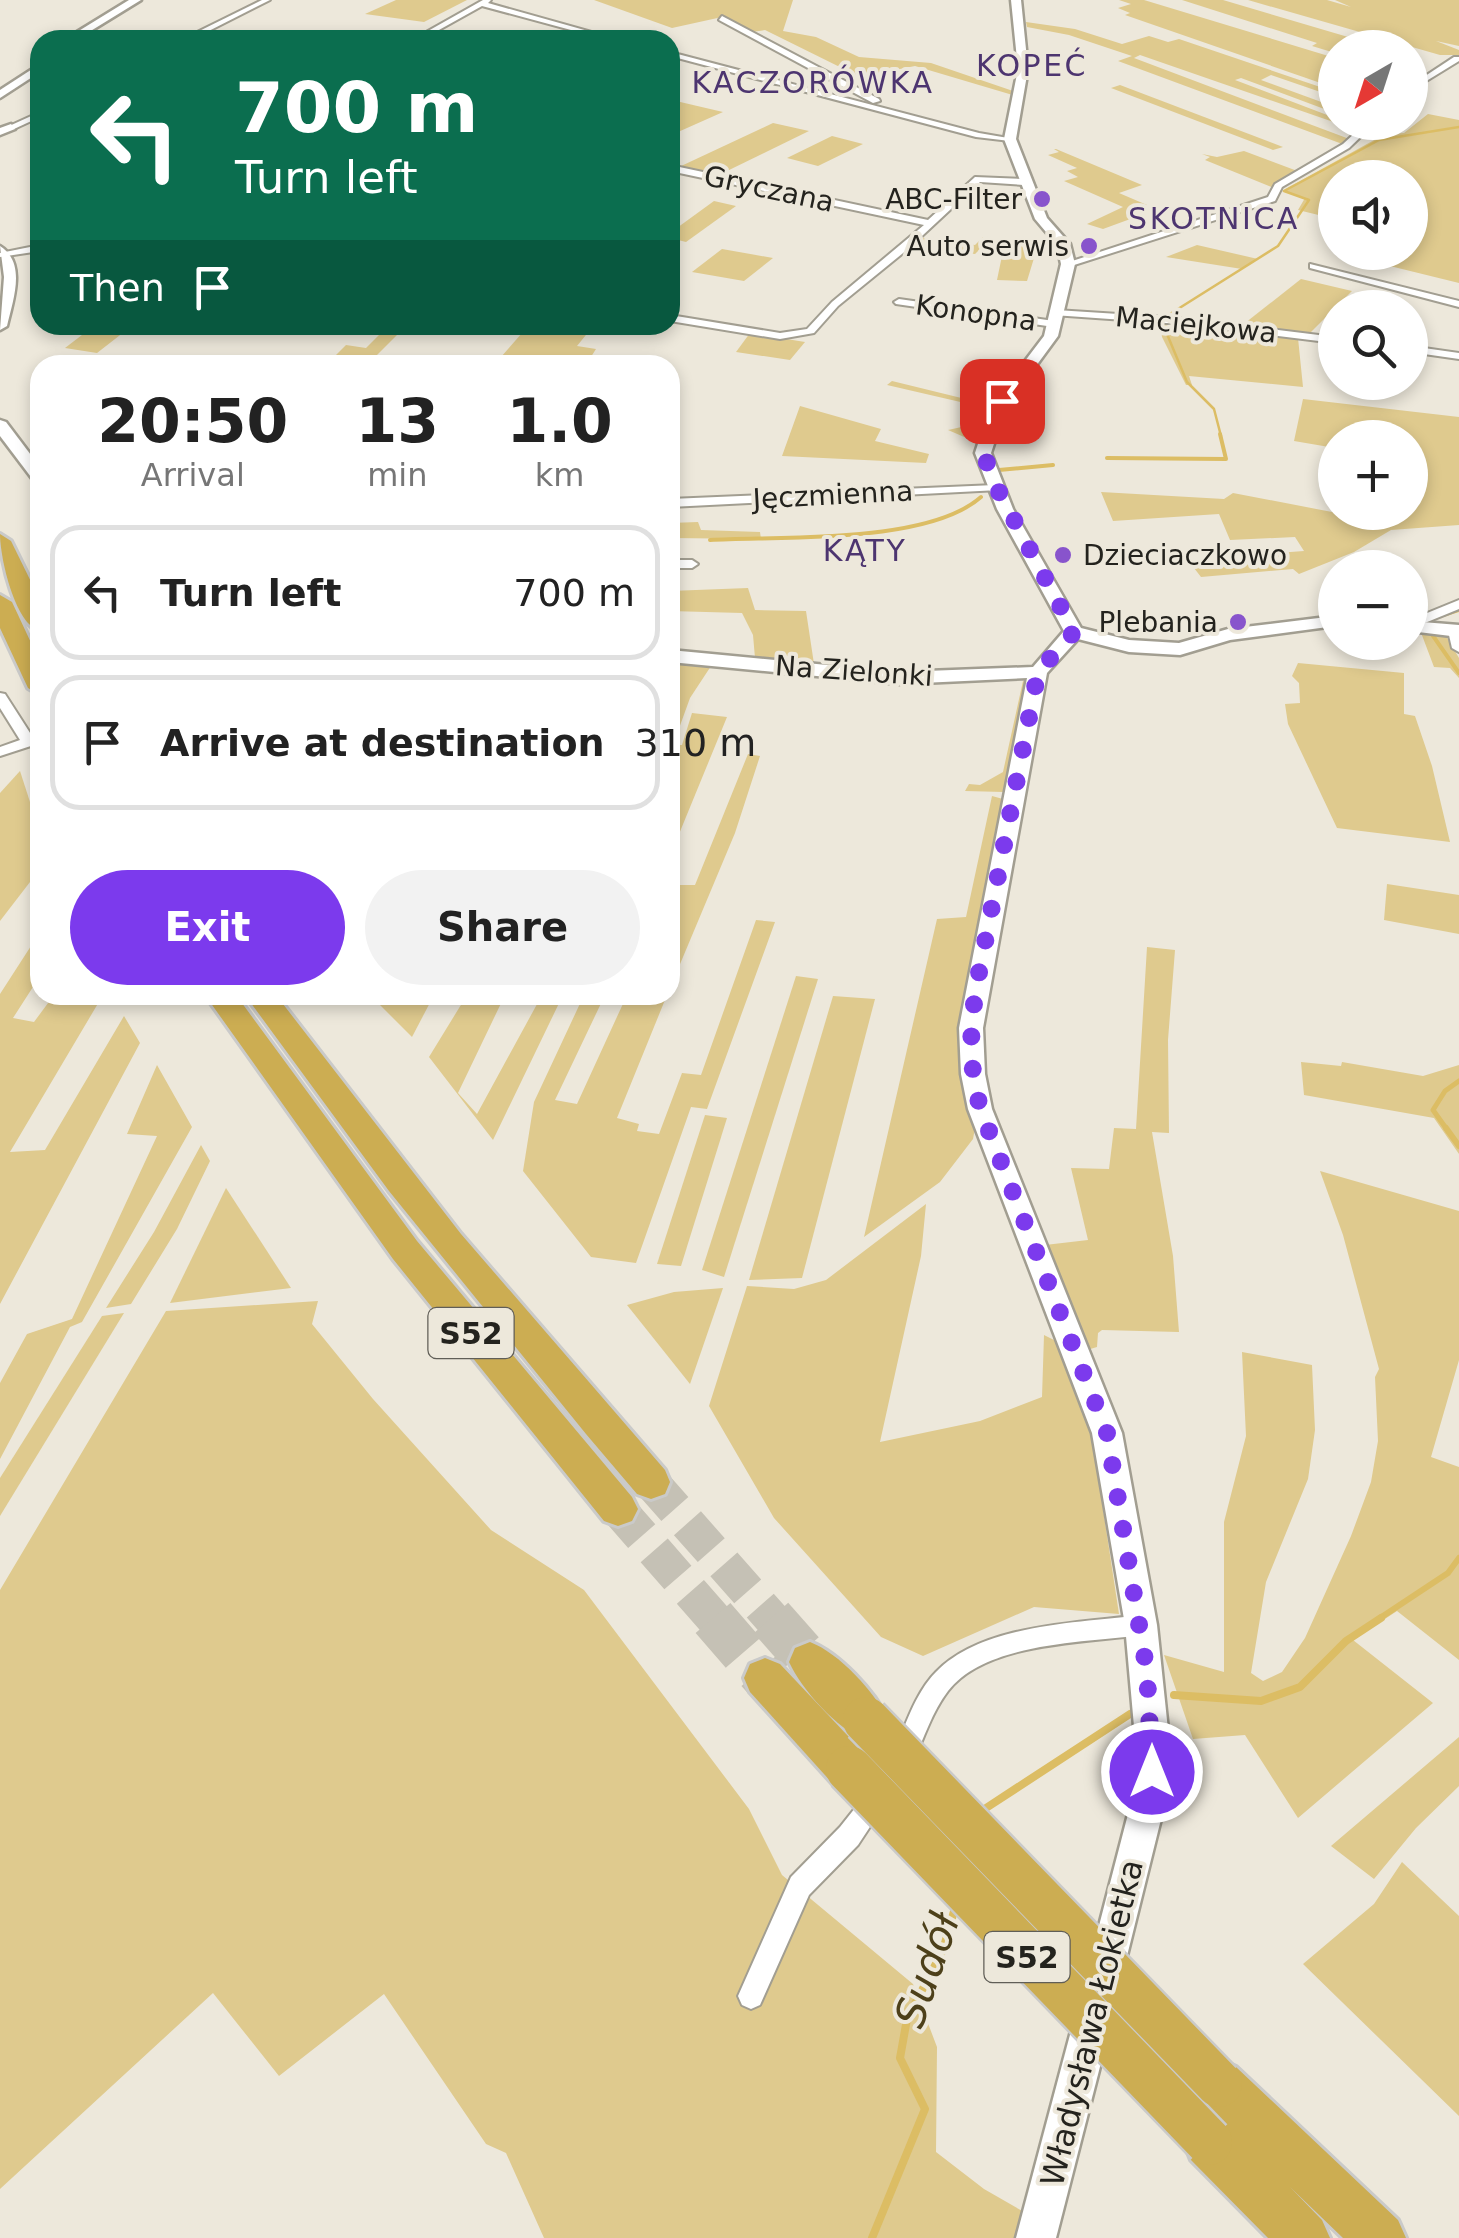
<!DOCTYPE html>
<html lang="en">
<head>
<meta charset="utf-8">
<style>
	:root { --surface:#fff; --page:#f2f2f2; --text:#222; --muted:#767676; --line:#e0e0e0; --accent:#7c3aed }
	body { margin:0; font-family:"DejaVu Sans",sans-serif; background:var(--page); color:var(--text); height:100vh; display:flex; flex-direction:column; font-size:38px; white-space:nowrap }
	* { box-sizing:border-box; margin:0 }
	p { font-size:32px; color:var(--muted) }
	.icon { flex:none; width:55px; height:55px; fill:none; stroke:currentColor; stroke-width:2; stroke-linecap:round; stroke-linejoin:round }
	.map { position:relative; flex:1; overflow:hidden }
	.drawer { position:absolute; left:30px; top:355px; width:650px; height:650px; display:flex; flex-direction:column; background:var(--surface); border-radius:30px; box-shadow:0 5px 15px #0003 }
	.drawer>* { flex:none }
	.guide { position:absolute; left:30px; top:30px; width:650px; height:305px; border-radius:30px; box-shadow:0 5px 15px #0003; background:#0b6e4f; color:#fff; overflow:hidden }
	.needle { width:65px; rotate:219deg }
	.buttons { position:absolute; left:1318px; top:30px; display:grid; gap:20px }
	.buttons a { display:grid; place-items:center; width:110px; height:110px; border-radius:50%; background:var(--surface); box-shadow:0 5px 15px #0003; font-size:50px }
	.pin { position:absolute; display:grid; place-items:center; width:85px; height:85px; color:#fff; margin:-42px; border-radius:20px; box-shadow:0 5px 15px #0006 }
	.me { position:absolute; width:110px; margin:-55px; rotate:0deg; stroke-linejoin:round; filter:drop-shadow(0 0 8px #0008) }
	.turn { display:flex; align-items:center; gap:35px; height:210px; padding:0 40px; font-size:45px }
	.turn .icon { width:130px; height:130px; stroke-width:2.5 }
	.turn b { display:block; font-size:70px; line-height:85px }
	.then { display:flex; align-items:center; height:95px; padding:0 40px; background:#0003; gap:20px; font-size:38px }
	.eta { display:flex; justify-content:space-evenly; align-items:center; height:170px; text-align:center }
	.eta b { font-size:60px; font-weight:600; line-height:70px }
	.button { display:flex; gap:20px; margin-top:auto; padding:20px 40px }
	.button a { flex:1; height:115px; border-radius:60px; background:var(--accent); color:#fff; font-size:40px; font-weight:600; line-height:115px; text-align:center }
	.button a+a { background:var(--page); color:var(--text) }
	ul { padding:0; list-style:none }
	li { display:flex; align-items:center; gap:30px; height:135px; margin:0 20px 15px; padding:0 20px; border:5px solid var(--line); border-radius:30px }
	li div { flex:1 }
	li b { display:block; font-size:38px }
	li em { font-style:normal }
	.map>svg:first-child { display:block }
</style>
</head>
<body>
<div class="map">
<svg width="1459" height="2238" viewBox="0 0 1459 2238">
	<rect width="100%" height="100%" fill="#ede8db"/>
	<g fill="#dfca8e">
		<polygon points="396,0 467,0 424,22 365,14"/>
		<polygon points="594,0 793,0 783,31 816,37 859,57 931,63 1016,92 1016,96 915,66 860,77 765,30 752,32 722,17 672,28"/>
		<polygon points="1119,0 1144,0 1335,58 1335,88 1125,15 1130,13 1118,8 1131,4"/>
		<polygon points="1182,0 1223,0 1382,47 1335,48 1335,53 1312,46 1317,43"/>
		<polygon points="1248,0 1327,0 1351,7 1335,0 1459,0 1459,46 1436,41 1459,50 1459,55 1440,55"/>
		<polygon points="1026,22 1075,29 1122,44 1149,36 1168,42 1179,39 1335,92 1335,97 1271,75 1261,80 1335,107 1335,113 1241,78 1235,80 1335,118 1335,122 1365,127 1361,130 1345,126 1140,55 1134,58 1352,140 1345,145 1118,61 1132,56 1069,35 1027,27"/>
		<polygon points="1120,85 1283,147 1273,150 1111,88"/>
		<polygon points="676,101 723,112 678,132 670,130 670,103"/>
		<polygon points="1428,114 1459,120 1459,283 1337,253 1410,252 1410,178 1335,178 1335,219 1298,210 1305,198 1282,191 1376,139 1361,137 1404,133"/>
		<polygon points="773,123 809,131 725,172 707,174 679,167"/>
		<polygon points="832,136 863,144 818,166 787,158"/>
		<polygon points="1054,149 1056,149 1142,185 1119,193 1147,205 1134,209 1144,214 1103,229 1087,224 1123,207 1064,181 1078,177 1067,171 1077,168 1048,155 1059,152"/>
		<polygon points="1244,151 1300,172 1274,188 1205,160 1210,157 1202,154 1217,157"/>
		<polygon points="714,201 736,206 686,242 670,238 670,233"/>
		<path d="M918,237L975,245L983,237L1005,245H1038L1027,281L997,280L1003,251L980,249L975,254C950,250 928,253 905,250Z"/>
		<polygon points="1197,245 1258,259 1242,269 1166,257"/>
		<polygon points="722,249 773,258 744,281 692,272"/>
		<polygon points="1301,279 1352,291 1309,334 1240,327"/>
		<polygon points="1160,321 1293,336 1298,338 1303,387 1189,376 1192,385 1186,385 1162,337"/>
		<polygon points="95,325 133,325 97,353 65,348"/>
		<polygon points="529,325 594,325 577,346 596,349 589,360 610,363 584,365 587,360 567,357 561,365 494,365"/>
		<polygon points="387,327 405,327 367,365 326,365 346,345 366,348"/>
		<polygon points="750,333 805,342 790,360 736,352"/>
		<polygon points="892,381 994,406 983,420 978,443 948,430 975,424 982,407 887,385"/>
		<polygon points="1303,399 1459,417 1459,525 1391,530 1354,552 1299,574 1293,569 1201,577 1194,568 1281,562 1277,553 1304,551 1295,537 1230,540 1219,514 1113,521 1101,492 1224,499 1233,493 1332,512 1335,509 1335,512 1410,512 1410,438 1335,438 1335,448 1294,441"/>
		<polygon points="800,406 881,429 875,441 929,454 926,463 782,456"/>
		<polygon points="698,522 701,530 760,532 761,539 670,538 670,523"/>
		<polygon points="748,588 755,610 806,611 814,664 755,658 753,635 742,613 670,611 670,591"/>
		<polygon points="1420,630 1446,636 1459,658 1459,678 1450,668 1434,667"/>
		<path d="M670,662L713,663L690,698L673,745H682L692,713L727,717L670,856V727C675,707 668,698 679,671L670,670Z"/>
		<polygon points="1298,663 1404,673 1404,714 1415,716 1432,766 1450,842 1337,828 1288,724 1285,704 1300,703 1299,683 1292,676"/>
		<polygon points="1023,681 1029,683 1004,792 965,791 969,784 980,785 1003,772"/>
		<polygon points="748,754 760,756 735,833 670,988 670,903 679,885 695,885"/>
		<polygon points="20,771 40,833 40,869 0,921 0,793"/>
		<polygon points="992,796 1003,799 965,1072 975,1128 973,1139 940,1182 864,1237 937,919 966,917"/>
		<polygon points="1387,884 1459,895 1459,934 1384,920"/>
		<polygon points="756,920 775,922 707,1109 691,1107 636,1263 591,1257 523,1171 534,1102 584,995 605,995 555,1100 577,1104 627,995 667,995 617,1118 639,1124 637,1131 659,1134 682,1073 701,1075"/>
		<polygon points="40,932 40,976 13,1018 34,1022 54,995 103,995 10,1152 45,1150 124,1016 140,1043 0,1304 0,994"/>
		<polygon points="1147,947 1175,950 1168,1040 1169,1133 1152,1132 1173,1256 1179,1332 1102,1330 1098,1333 1097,1347 1087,1350 1045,1245 1088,1240 1071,1168 1109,1169 1114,1128 1136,1129"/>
		<polygon points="796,976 818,979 724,1277 702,1270"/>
		<polygon points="370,995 434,995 412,1037"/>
		<polygon points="467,995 505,995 458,1093 477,1114 542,995 563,995 493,1140 429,1057"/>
		<polygon points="833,996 875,999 802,1278 749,1280"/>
		<polygon points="1301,1062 1341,1066 1342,1062 1423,1076 1459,1065 1459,1154 1434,1118 1304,1095"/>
		<polygon points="157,1065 192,1127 82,1322 70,1327 0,1459 0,1383 27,1334 72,1319 157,1136 127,1134"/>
		<polygon points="705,1115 727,1118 681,1266 657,1264"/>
		<polygon points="201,1145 210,1161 177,1229 131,1304 106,1308 154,1232"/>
		<polygon points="1320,1171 1459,1211 1459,1360 1431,1457 1459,1467 1459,1660 1397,1611 1353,1640 1433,1703 1298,1818 1245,1735 1193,1739 1164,1655 1224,1672 1224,1522 1246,1436 1242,1352 1312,1365 1315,1430 1308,1479 1266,1582 1251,1673 1263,1681 1282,1672 1305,1638 1351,1536 1371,1482 1378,1441 1375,1377 1379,1369 1343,1235"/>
		<polygon points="226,1188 291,1288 170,1303"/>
		<polygon points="926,1204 921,1256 880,1442 980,1421 1042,1397 1044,1335 1058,1342 1099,1454 1103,1509 1119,1614 1034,1607 923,1656 881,1637 774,1518 709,1406 747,1286 794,1289 826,1280"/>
		<polygon points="723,1288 690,1384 627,1305 674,1292"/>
		<polygon points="318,1301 312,1324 373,1399 491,1530 584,1590 749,1809 782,1875 913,1984 937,2047 936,2152 984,2189 1024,2212 1019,2238 544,2238 506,2153 486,2144 384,1994 279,2076 213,1993 0,2189 0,1590 166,1311"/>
		<polygon points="124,1313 0,1516 0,1478 102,1316"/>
		<polygon points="1459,1737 1459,1786 1416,1828 1374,1879 1331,1846"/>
		<polygon points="1402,1862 1459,1916 1459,2116 1303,1964 1374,1904"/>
	</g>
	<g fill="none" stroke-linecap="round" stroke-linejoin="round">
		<g stroke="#dcbd64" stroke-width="2.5">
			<polyline points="1162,319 1278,246 1309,200 1284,191 1379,140 1459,127"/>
			<polyline points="1162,322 1187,382 1214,409 1221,436"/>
		</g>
		<g stroke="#dcbd64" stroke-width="4">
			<polyline points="1107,458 1226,459 1220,434"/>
			<polyline points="999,470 1053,465"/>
			<path d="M710,540C782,536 928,544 981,497"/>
			<polyline points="1440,616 1459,610"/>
			<polyline points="1431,633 1459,673"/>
		</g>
		<polyline stroke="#dcbd64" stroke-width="5" points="1448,1131 1433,1110 1445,1091 1459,1081"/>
		<g stroke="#dcbd64" stroke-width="6">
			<polyline points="1446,1128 1459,1146"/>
			<polyline points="1377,1620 1448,1573 1459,1558"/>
		</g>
		<g stroke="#dcbd64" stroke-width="8">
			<polyline points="1174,1695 1261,1701 1300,1687 1346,1641 1381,1618"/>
			<polyline points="983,1810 1130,1714"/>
			<polyline points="872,2238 925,2109 900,2058 907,2019 943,1950 956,1904"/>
		</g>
		<g stroke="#c5c1b5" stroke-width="36" stroke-dasharray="36 19" stroke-linecap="butt">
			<polyline points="651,1482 773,1620"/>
			<polyline points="618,1509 715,1620"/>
		</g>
		<g stroke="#c5c1b5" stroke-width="46" stroke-dasharray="46 24" stroke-linecap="butt">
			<polyline points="713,1618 765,1678"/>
			<polyline points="771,1618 810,1662"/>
		</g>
		<g stroke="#a29e91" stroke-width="4">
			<g id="street">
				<polygon points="262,0 270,0 191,40 181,40"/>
				<polygon points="483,0 491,0 488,3 620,40 608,40 482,6 421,40 412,40"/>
				<polygon points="722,16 879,99 880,101 873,103 719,20"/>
				<polygon points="670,52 979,133 1014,139 1010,141 976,137 670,56"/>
				<polygon points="1454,57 1459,57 1459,61 1410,91 1410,86"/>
				<polygon points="40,112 40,117 14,129 7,127"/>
				<polygon points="1367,122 1376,122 1349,148 1282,187 1275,201 1071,266 1063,264 1268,197 1275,184 1343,144"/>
				<polygon points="670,165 928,220 975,177 1024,179 1028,182 1024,185 980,182 908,249 838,306 814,333 780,339 670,321 670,315 780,333 807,329 832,302 924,225 670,171"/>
				<polygon points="40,245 40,251 0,257 0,253"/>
				<polygon points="1310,264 1459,301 1459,307 1310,268"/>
				<polygon points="899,299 1054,321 1059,324 1054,327 896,304 894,302"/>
				<polygon points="1056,310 1181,318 1335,337 1335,343 1181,324 1053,315 1051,313"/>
				<polygon points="1410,346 1459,353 1459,359 1410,352"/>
				<polygon points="995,485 1001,488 999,490 670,507 670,499"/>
				<polygon points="670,560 692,560 698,564 692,568 670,568"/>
				<polygon points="1459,600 1459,609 1410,629 1410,620"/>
				<polygon points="1454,627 1459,629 1459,652 1452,648 1448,631"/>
				<polygon points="0,693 5,694 32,736 40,734 40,743 0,756 0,747 20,740 0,708"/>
				<path d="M1141,1615L1149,1618L1152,1625L1149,1632L1141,1635C1084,1643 986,1642 948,1691C932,1712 924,1738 913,1762L905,1765L897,1762L893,1754C905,1727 915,1693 936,1672C982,1624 1078,1623 1141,1615Z"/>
				<polygon points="875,1789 883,1793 887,1801 858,1845 809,1895 760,2005 751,2009 742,2005 738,1996 791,1877 840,1827 867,1793"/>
			</g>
		</g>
		<g stroke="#a29e91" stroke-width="5">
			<g id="secondary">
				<polygon points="129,0 141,0 76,40 64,40"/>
				<polygon points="1011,0 1021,0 1028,69 1016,139 1047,218 1070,244 1075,264 1058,336 1006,407 991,453 1013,509 1081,628 1129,640 1179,643 1228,629 1335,616 1335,626 1230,640 1180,655 1129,652 1078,639 1047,673 983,1028 985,1074 992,1109 1122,1433 1157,1625 1170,1749 1167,1795 1123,1972 1118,1985 1105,1990 1092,1985 1087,1972 1133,1795 1136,1749 1125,1625 1092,1433 968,1109 961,1074 959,1028 1027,678 900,684 670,662 670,650 900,672 1033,667 1064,631 997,509 975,453 990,407 1044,336 1061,264 1057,245 1035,219 1004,139 1018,69"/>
				<polygon points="40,64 40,72 0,98 0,90"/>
				<polygon points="11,124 15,129 0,135 0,128"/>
				<path d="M0,246C27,263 13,300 7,326L0,330L4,277Z"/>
				<polygon points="0,420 6,422 40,467 40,483 34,481 0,436"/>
				<polygon points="1410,621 1459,625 1459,637 1410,631"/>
				<polygon points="1094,1997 1107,2003 1113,2016 1056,2238 1016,2238 1075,2016 1081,2003"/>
			</g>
		</g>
		<g stroke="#cacac9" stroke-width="6">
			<g id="highway">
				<path d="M0,534L11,541L40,600V631C15,625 0,558 0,534Z"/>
				<polygon points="0,595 12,602 40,662 40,695 28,688 0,628"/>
				<polygon points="205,995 236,995 417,1241 632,1497 638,1509 632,1521 618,1526 604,1521 393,1259"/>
				<polygon points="245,995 276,995 461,1234 665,1470 670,1482 665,1494 651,1499 637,1494 586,1434 389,1191"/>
				<path d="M810,1642C839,1653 875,1692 888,1720L881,1735L866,1741C837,1729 802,1690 789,1662L795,1648Z"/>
				<polygon points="765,1658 780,1664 865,1754 871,1769 865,1784 849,1790 833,1784 750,1692 744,1678 750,1664"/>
				<polygon points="1219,2059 1236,2067 1398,2220 1406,2238 1343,2238 1290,2187 1322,2220 1330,2238 1268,2238 1191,2160 1184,2142 1191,2124 1209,2117 1223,2123 1202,2101 1194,2084 1202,2067"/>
			</g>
		</g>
		<use href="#street" fill="#fff" fill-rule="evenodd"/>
		<use href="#secondary" fill="#fff" fill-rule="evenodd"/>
		<use href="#highway" fill="#ccad52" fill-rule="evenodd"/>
		<g stroke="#cacac9" stroke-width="51" stroke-linecap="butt">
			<g id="highway-bridge">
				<polyline points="866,1720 1219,2084"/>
				<polyline points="849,1769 1209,2142"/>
			</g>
		</g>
		<use href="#highway-bridge" stroke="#ccad52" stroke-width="46"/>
	</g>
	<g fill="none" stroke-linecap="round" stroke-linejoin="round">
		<path stroke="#7c3aed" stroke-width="18" stroke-dasharray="0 32.4" d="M1002,401C987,426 981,447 990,475L1074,632L1038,672L976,988L971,1028L973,1074L980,1108L1107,1433L1147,1672L1152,1772"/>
	</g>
	<g fill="#8854cc" stroke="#ede8db" stroke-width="4">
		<circle cx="1042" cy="199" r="10"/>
		<circle cx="1089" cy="246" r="10"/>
		<circle cx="1063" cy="555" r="10"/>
		<circle cx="1238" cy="622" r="10"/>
	</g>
	<g text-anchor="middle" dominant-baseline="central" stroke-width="8" stroke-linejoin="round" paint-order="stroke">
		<g font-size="28" fill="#24231e" stroke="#ede8db">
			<text transform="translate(769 189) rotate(12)">Gryczana</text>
			<text transform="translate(976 313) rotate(8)">Konopna</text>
			<text transform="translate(1196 325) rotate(6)">Maciejkowa</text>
			<text transform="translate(833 495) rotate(-3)">Jęczmienna</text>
			<text transform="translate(854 671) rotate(4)">Na Zielonki</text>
		</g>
		<g font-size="28" fill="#24231e" stroke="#ede8db" text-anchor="end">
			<text x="1022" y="199">ABC-Filter</text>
			<text x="1069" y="246">Auto serwis</text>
			<text x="1083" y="555" text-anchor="start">Dzieciaczkowo</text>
			<text x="1218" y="622">Plebania</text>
		</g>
		<g font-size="30" letter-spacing="2.5" fill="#4d3570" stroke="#ede8db">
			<text x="1032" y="65">KOPEĆ</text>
			<text x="813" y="82">KACZORÓWKA</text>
			<text x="1214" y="218">SKOTNICA</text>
			<text x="865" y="550">KĄTY</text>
		</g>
		<g fill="#ede8db" stroke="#605e57" stroke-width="2.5">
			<rect x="428.5" y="1308" width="85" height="50" rx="8"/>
			<rect x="984.5" y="1932" width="85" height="50" rx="8"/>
		</g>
		<g font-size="30" font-weight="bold" fill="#24231e">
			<text x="471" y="1333">S52</text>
			<text x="1027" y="1957">S52</text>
		</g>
		<g font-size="32" fill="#24231e" stroke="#ede8db">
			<text transform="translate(1092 2023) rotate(-76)">Władysława Łokietka</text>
		</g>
		<g font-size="42" font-style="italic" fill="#4d401a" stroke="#ede8db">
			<text transform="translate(927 1970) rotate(-71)">Sudół</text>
		</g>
	</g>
</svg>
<div class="buttons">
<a><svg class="needle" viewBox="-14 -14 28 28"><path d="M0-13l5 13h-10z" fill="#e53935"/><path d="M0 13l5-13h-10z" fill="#767676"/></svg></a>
<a><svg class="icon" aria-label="sound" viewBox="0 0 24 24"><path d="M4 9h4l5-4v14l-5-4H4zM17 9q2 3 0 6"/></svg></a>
<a><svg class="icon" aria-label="search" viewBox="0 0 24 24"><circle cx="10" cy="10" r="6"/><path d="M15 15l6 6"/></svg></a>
<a>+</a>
<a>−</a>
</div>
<div class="pin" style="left:1002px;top:401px;background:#d93025"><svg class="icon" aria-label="arrive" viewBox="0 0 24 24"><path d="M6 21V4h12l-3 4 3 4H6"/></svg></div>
<svg class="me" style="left:1152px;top:1772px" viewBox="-20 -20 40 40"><circle r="17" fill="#7c3aed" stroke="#fff" stroke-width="3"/><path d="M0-11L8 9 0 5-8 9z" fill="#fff"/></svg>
<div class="guide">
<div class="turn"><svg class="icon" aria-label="left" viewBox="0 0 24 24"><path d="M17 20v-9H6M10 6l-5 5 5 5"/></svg><div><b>700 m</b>Turn left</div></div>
<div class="then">Then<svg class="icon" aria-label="arrive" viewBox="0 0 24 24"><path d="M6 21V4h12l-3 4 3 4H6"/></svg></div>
</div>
<section class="drawer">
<div class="eta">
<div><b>20:50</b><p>Arrival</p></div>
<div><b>13</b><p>min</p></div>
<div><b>1.0</b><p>km</p></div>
</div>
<ul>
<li><svg class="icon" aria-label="left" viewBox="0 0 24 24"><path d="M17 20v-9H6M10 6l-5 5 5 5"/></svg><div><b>Turn left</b></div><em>700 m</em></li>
<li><svg class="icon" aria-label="arrive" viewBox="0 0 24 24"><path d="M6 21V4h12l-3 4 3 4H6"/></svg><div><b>Arrive at destination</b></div><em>310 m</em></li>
</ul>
<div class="button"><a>Exit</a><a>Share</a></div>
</section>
</div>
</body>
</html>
